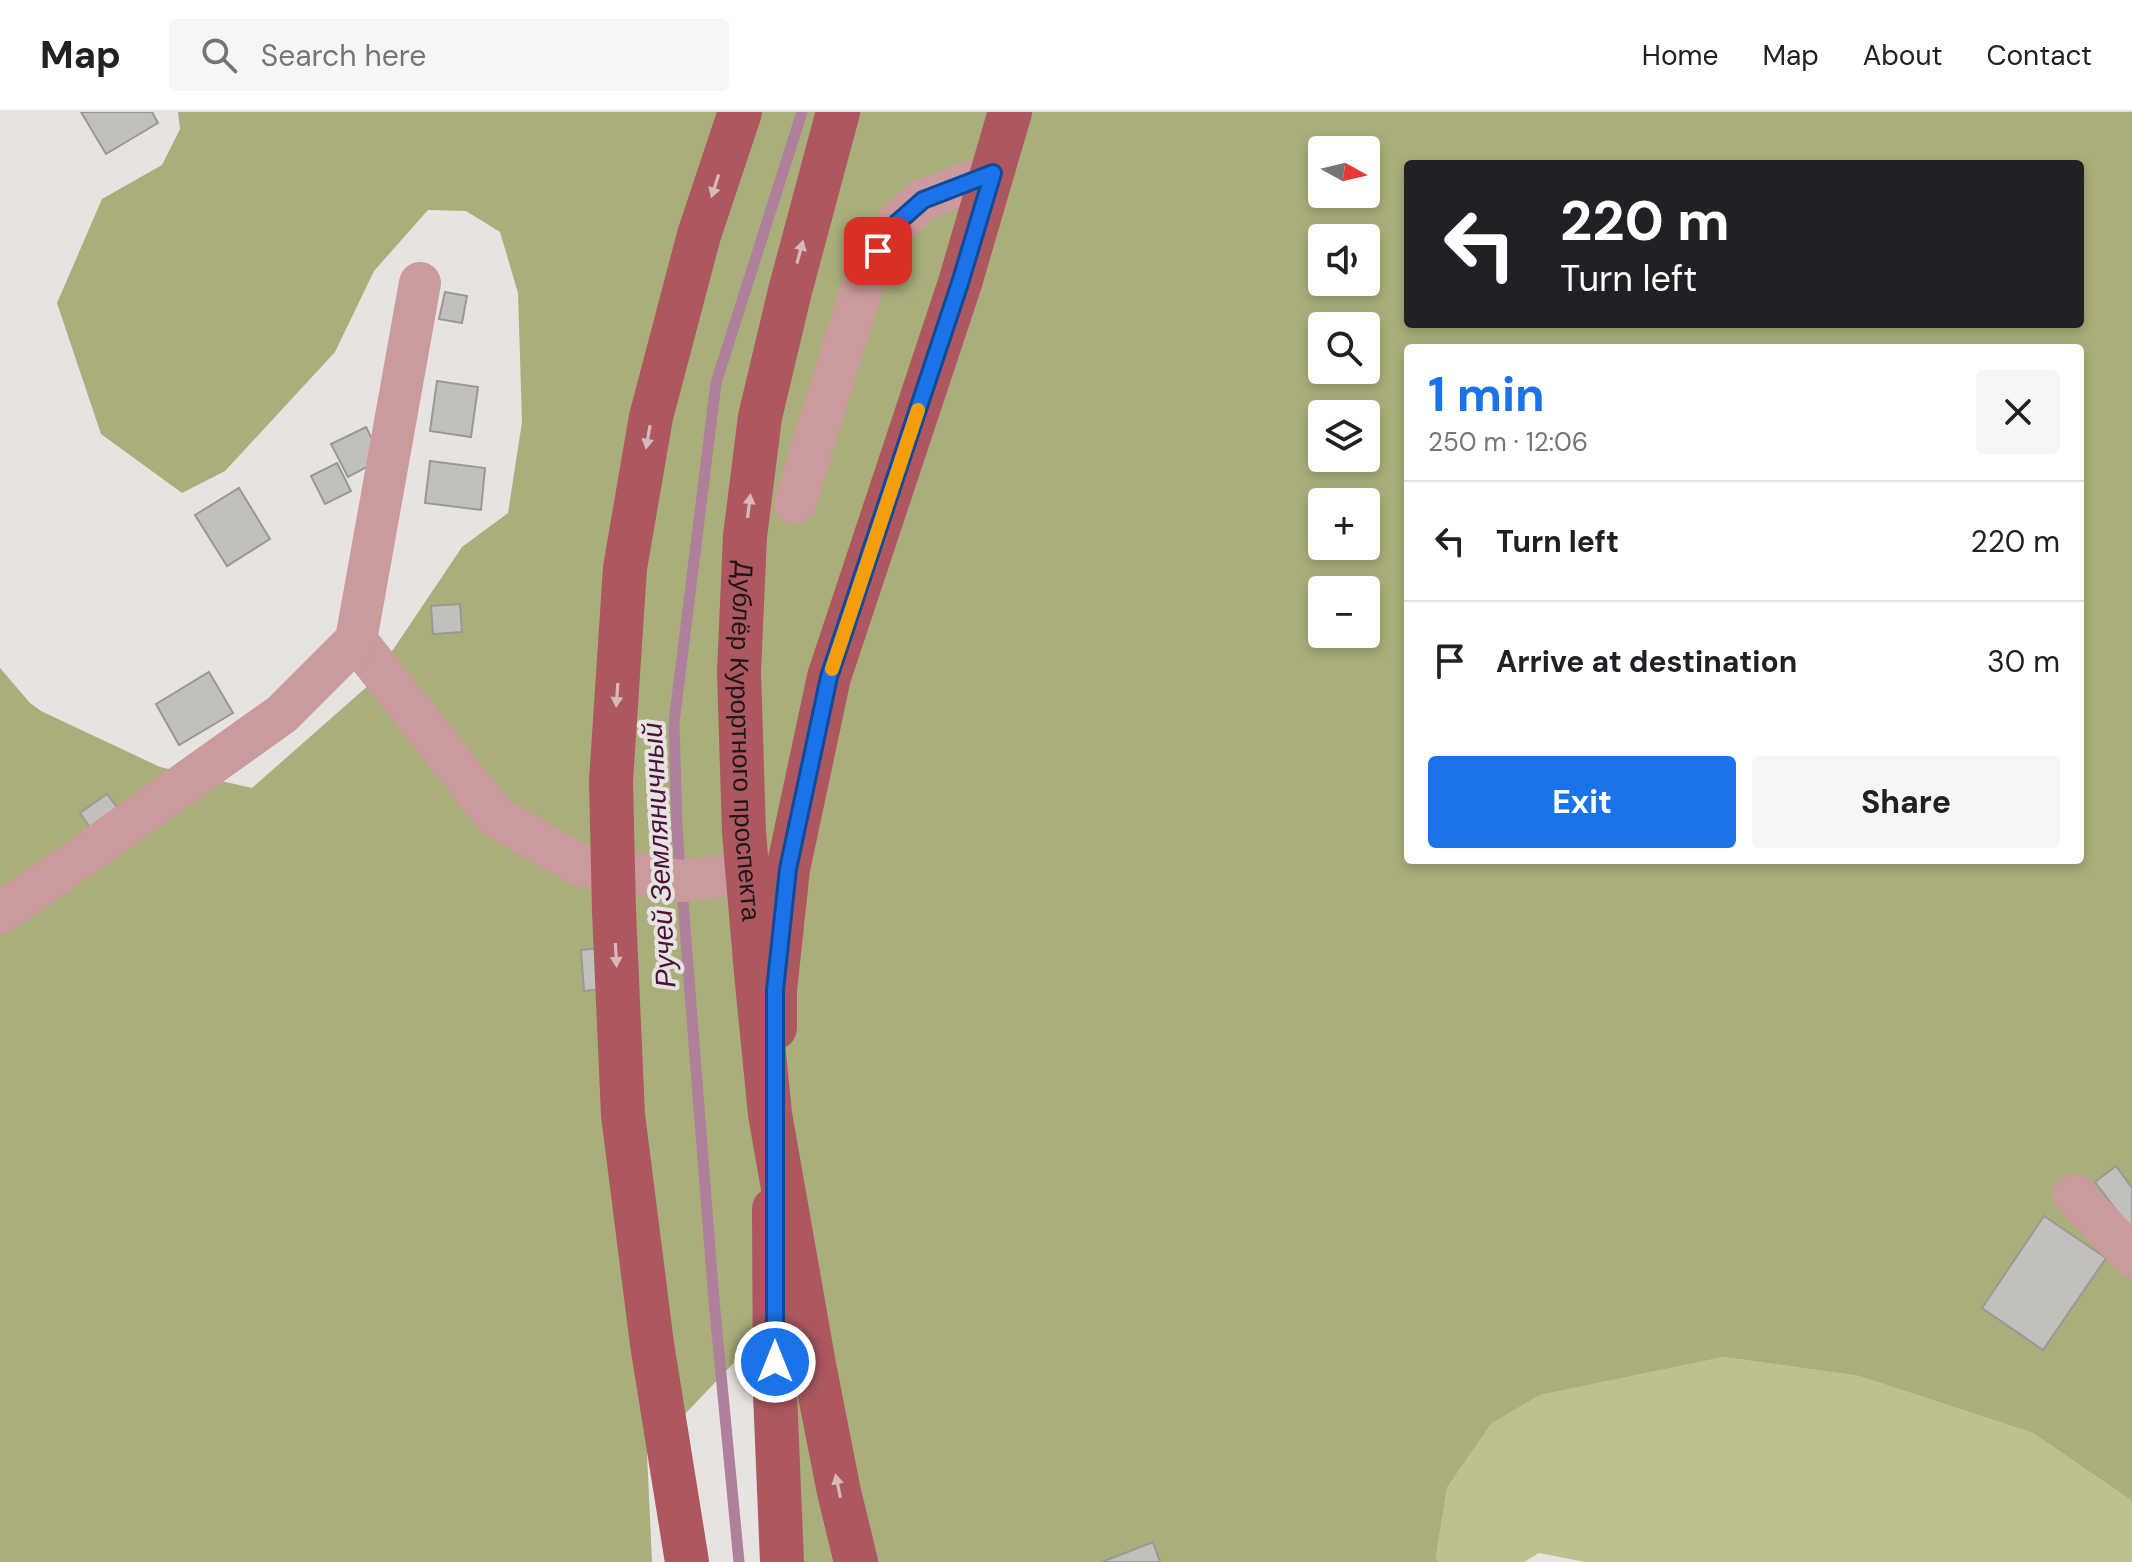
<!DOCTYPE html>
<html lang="en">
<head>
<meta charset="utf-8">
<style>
	:root { --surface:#fff; --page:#f6f6f6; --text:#202124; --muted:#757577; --line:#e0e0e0; --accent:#1a73e8 }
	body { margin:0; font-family:"DM Sans",sans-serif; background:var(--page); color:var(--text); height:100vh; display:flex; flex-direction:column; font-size:30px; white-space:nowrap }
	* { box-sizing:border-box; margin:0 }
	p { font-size:26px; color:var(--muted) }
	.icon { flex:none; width:44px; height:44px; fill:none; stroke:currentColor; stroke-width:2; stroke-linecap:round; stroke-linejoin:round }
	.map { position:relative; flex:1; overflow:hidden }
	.details { position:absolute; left:1404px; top:232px; width:680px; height:520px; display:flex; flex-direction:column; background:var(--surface); border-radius:8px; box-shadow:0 4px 12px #0003 }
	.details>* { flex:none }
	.banner { position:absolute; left:1404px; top:48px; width:680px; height:168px; border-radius:8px; box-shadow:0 4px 12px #0003; background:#202124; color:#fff; overflow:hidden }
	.needle { width:52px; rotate:98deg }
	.buttons { position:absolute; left:1308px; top:24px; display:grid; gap:16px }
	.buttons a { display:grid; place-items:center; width:72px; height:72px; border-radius:8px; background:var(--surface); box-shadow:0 4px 12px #0003; font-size:40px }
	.pin { position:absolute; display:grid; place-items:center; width:68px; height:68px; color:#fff; margin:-34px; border-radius:16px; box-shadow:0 4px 12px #0006 }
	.me { position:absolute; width:88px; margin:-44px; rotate:0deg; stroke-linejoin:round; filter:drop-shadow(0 0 6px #0008) }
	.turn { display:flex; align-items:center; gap:28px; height:168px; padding:0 24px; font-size:36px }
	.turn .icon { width:104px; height:104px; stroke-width:2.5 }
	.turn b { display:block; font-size:56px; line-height:68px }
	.round { display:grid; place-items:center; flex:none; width:84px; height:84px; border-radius:8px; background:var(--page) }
	.headline { display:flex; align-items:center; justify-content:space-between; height:136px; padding:0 24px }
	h1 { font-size:48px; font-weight:700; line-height:60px; color:var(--accent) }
	.primary-button { display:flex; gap:16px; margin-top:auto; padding:16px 24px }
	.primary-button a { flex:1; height:92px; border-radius:8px; background:var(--accent); color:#fff; font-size:32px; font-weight:700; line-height:92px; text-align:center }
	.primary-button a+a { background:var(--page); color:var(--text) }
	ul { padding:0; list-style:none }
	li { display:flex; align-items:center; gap:24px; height:120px; padding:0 24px; border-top:2px solid var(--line) }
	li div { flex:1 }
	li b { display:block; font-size:30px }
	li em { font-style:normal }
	header { display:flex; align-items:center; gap:48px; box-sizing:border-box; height:112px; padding:0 40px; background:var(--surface); border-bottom:2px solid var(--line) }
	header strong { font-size:38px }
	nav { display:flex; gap:44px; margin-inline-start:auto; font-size:28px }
	.search { width:560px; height:72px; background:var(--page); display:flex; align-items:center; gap:20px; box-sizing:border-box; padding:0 28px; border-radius:8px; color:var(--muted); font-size:30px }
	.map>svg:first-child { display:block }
</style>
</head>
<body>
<header>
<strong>Map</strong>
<div class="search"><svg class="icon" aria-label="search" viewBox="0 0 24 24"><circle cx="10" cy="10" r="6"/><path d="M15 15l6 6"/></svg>Search here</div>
<nav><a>Home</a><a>Map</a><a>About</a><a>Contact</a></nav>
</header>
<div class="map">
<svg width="2132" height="1450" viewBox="0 0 2132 1450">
	<rect width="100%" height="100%" fill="#e7e3e1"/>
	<polygon fill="#bdc18e" points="1724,1245 1859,1264 2033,1321 2132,1389 2132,1450 1585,1450 1539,1441 1524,1450 1438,1450 1436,1445 1447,1376 1491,1312 1540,1283"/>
	<path fill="#aaae7a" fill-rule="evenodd" d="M178,0H2132V1389L2033,1321L1859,1264L1724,1245L1540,1283L1491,1312L1447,1376L1436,1445L1438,1450H785L777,1243L744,1240L647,1342L652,1450H0V556L30,591L41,599L160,655L252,676L370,572L462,435L508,401L522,310L518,181L500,120L466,99L428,98L374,159L335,240L225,359L182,381L101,322L57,191L102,87L162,53L180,17ZM1322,38H1366V82H1322ZM1408,52H2080V212H1408ZM1322,126H1366V170H1322ZM1322,214H1366V258H1322ZM1408,236H2080V748H1408ZM1322,302H1366V346H1322ZM1322,390H1366V434H1322ZM1322,478H1366V522H1322Z"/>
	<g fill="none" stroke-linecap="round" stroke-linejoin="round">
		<g stroke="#af7f9b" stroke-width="11">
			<polyline points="680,760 677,715 674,611 716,271 802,0"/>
			<polyline points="682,777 714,1189 739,1450"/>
		</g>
	</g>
	<g fill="#c2c0bc" stroke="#9a9895" stroke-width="2">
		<polygon points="81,0 152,0 158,11 106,42"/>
		<polygon points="445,180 467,184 462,211 439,207"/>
		<polygon points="437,269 478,275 471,325 430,319"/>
		<polygon points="366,315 382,347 348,365 331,332"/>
		<polygon points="430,349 485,356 481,398 425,391"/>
		<polygon points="337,351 351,379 325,392 311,364"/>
		<polygon points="239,376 270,427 227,454 195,403"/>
		<polygon points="460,492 462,520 433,522 431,494"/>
		<polygon points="209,560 233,601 179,633 156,592"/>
		<polygon points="107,682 123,703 95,723 80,701"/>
		<polygon points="634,833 637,874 584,879 581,838"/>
		<polygon points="2116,1054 2132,1076 2132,1119 2095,1070"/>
		<polygon points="2044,1104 2106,1146 2043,1238 1982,1196"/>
		<polygon points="1153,1430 1160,1450 1102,1450"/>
	</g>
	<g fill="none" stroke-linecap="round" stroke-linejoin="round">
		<g stroke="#cb9a9c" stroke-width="42">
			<polyline points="795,391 861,178 878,139 897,111 923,88 993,61"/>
			<polyline points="356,528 496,705 580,753 681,769 782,758"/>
			<polyline points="0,801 49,768 282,602 356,528 420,171"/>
			<polyline points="2074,1083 2132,1144"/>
		</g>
		<g stroke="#ad5860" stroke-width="44">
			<polyline points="775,916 775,878 788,757 829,565 960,171 1010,0"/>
			<polyline points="774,1097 775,1281 782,1450"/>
		</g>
		<g stroke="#ad5860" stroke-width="44">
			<path id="s1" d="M838,0L790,179L760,305L745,424L739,560L744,720L756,861L770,1002L814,1253L839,1380L856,1450"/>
			<polyline points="687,1450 652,1232 623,1003 614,799 611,669 625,456 651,305 699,123 740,0"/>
		</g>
	</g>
	<defs><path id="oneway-solid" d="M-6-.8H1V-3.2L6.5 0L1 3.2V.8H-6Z" transform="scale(2)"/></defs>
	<g fill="#d6b9ba">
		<use href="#oneway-solid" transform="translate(715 74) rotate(108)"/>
		<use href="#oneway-solid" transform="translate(800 140) rotate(-75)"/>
		<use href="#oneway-solid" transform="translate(648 325) rotate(100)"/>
		<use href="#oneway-solid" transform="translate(749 394) rotate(-83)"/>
		<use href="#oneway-solid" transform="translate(617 583) rotate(94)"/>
		<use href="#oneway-solid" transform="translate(616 843) rotate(87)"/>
		<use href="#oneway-solid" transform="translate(838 1374) rotate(-102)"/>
	</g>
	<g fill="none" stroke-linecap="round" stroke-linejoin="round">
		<g stroke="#114b97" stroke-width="20">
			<polyline id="route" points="775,1250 775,878 788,757 829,565 960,171 993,61 923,88 897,111 878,139"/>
		</g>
		<use href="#route" stroke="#1a73e8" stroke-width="14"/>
		<polyline stroke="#f59e0b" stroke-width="14" points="832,557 918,298"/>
	</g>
	<g text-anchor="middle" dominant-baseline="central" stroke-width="8" stroke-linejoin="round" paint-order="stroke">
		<g font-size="26" fill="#1a1818" stroke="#e7e3e1">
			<text stroke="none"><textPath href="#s1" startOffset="640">Дублёр Курортного проспекта</textPath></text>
		</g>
		<g font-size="28" font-style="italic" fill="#4d123a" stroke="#e7e3e1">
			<text transform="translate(659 743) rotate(-93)">Ручей Земляничный</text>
		</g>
	</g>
</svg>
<div class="buttons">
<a><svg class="needle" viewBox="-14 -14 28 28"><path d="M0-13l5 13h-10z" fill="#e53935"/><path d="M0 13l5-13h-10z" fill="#757577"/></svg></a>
<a><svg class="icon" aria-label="sound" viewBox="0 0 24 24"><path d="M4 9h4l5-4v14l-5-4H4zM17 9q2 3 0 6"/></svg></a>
<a><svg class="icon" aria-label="search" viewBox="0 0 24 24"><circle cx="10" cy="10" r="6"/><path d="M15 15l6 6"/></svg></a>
<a><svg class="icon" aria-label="layers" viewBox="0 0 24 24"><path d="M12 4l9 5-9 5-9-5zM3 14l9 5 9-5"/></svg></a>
<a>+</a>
<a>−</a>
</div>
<div class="pin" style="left:878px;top:139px;background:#d93025"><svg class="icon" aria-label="arrive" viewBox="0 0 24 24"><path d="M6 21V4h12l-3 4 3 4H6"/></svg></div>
<svg class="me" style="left:775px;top:1250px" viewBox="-20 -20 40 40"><circle r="17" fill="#1a73e8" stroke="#fff" stroke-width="3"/><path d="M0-11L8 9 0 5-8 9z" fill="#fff"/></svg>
<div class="banner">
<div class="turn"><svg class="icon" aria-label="left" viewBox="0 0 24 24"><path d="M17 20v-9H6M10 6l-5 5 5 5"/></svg><div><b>220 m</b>Turn left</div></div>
</div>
<section class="details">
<div class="headline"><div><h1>1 min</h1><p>250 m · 12:06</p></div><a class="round"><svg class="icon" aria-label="close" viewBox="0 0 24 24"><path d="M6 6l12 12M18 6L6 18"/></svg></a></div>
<ul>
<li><svg class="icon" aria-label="left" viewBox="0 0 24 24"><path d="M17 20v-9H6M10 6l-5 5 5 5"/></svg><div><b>Turn left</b></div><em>220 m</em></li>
<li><svg class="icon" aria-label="arrive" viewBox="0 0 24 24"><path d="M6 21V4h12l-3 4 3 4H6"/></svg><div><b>Arrive at destination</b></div><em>30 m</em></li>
</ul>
<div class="primary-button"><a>Exit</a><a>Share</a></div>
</section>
</div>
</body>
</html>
